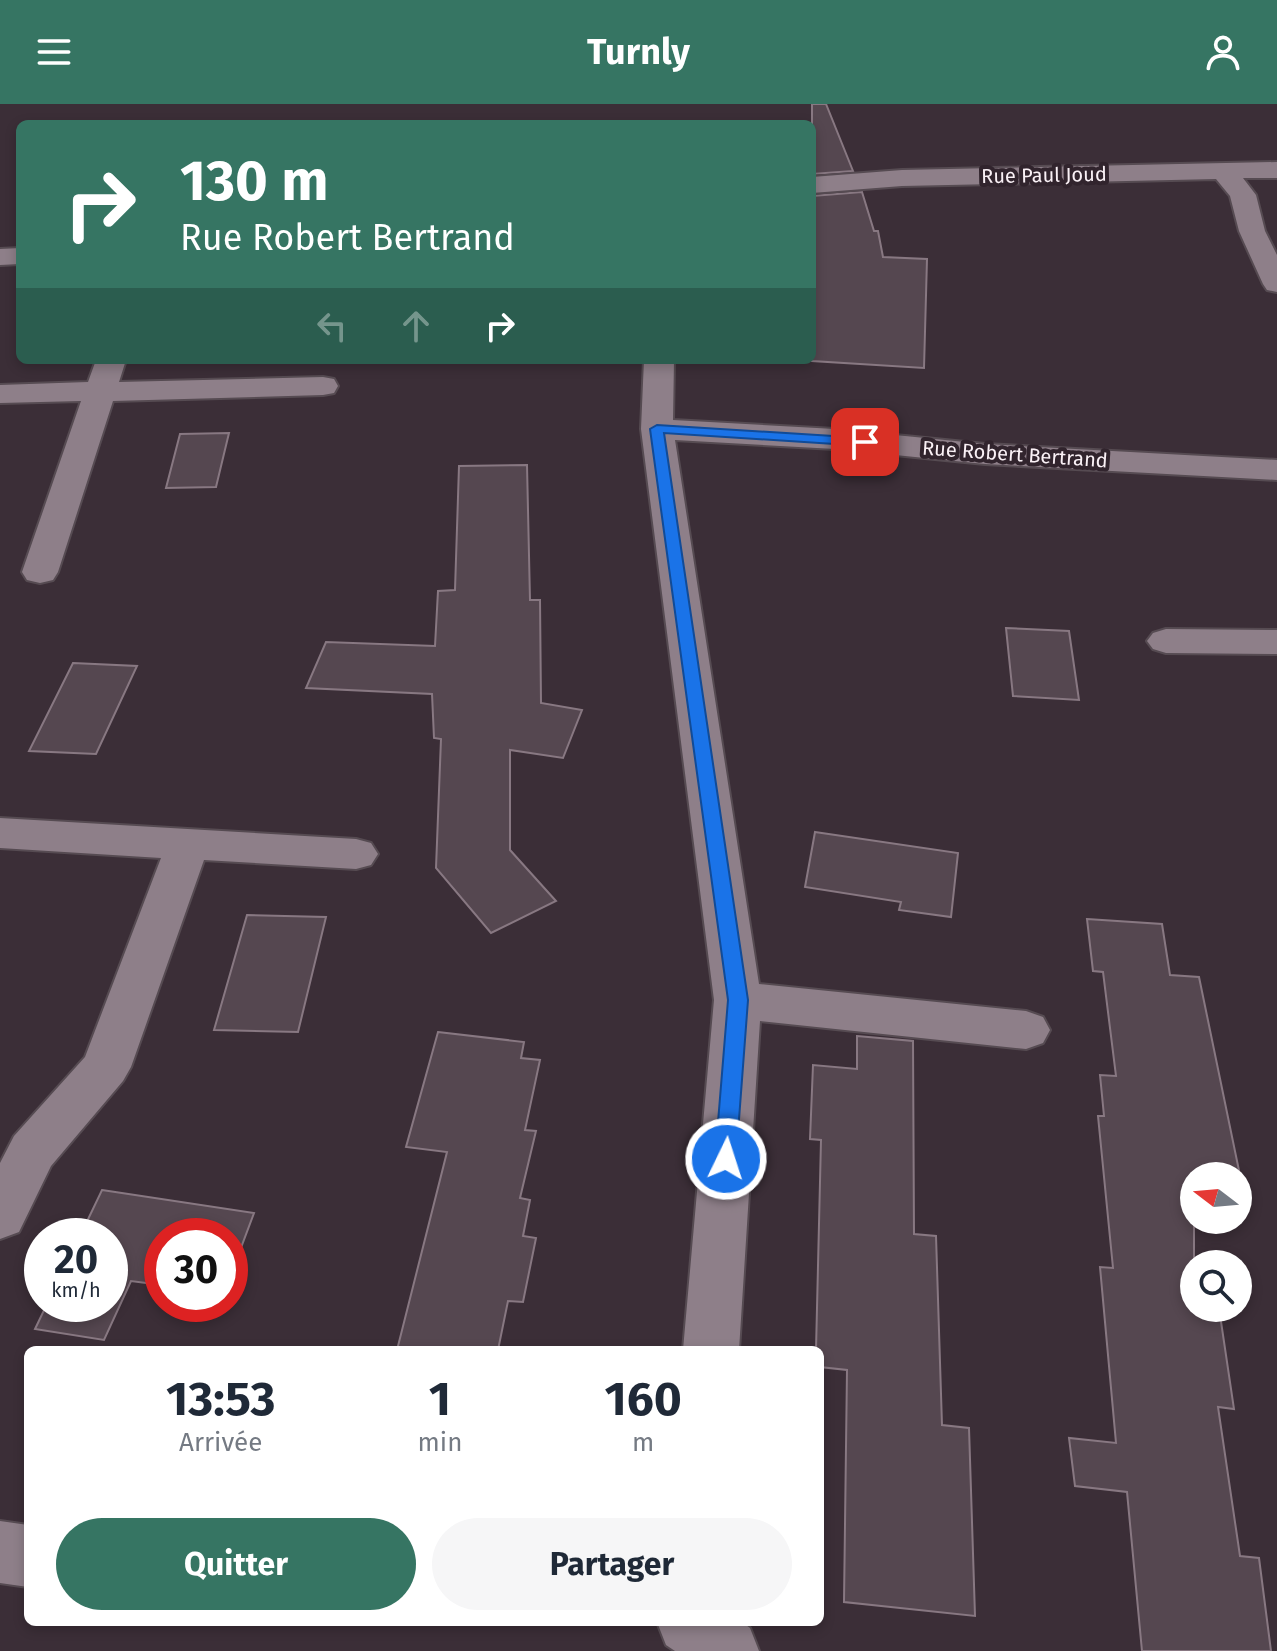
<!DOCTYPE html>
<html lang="fr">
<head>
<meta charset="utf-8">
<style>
	:root { --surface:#fff; --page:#f6f6f7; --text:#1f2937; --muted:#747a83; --accent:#367563 }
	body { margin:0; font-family:"Fira Sans",sans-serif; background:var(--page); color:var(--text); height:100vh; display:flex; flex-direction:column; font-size:30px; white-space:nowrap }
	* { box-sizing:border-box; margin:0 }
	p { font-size:26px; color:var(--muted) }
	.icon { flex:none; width:44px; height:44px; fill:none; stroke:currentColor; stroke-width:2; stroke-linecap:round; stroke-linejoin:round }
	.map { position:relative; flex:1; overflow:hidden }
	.sheet { position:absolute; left:24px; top:1242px; width:800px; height:280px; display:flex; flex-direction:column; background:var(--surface); border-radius:12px; box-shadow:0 4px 12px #0003 }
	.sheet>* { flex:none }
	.guide { position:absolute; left:16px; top:16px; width:800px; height:244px; border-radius:12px; box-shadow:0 4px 12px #0003; background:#367563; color:#fff; overflow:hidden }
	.needle { width:52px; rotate:286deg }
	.tools { position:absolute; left:1180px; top:1058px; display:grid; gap:16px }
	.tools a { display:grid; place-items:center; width:72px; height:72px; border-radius:50%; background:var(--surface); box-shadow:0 4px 12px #0003; font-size:40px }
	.speed { position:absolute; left:24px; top:1114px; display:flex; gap:16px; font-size:40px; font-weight:700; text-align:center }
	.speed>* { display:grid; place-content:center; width:104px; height:104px; border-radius:50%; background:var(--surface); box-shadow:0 4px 12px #0003; line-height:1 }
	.speed small { font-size:20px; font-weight:400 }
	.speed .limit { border:12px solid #d22; background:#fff; color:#111 }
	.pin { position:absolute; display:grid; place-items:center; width:68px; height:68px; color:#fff; margin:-34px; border-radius:16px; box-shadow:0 4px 12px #0006 }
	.me { position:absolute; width:88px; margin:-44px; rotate:4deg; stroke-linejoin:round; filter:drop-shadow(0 0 6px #0008) }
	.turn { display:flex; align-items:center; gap:28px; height:168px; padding:0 32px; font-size:36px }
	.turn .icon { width:104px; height:104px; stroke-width:2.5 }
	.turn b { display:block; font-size:56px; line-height:68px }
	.lanes { display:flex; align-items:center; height:76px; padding:0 32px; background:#0003; justify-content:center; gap:40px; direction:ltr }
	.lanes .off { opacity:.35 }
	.eta { display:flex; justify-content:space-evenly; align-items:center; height:136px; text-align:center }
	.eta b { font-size:48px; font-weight:700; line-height:56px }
	.primary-button { display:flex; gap:16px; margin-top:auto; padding:16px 32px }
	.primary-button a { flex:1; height:92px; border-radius:48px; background:var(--accent); color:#fff; font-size:32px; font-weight:700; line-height:92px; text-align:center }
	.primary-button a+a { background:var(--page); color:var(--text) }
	header { display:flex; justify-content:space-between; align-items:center; height:104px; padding:0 32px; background:var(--accent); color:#fff; font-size:36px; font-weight:700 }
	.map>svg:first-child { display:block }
</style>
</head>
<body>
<header><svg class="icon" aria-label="menu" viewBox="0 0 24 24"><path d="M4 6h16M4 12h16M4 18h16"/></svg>Turnly<svg class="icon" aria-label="person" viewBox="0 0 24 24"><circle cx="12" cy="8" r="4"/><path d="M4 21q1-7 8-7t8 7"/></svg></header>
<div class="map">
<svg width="1277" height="1547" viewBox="0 0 1277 1547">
	<rect width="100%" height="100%" fill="#3b2e37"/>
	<g fill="#554750" stroke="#887882" stroke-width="2">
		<polygon points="812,0 826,0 853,67 812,70"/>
		<polygon points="862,88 874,127 878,127 883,153 927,155 924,264 812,257 812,92"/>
		<polygon points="229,329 216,383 166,384 180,330"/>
		<polygon points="527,361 530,496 540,496 541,599 582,606 563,654 510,646 510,746 556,797 491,829 436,764 441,635 434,634 432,590 306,584 326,538 435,542 438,487 455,486 459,362"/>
		<polygon points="1006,524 1069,527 1079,596 1013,592"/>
		<polygon points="73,559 137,562 96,650 29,647"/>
		<polygon points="815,728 958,749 951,813 899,806 901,798 805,783"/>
		<polygon points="247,811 326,813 298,928 214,926"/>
		<polygon points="1087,815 1162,820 1170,871 1199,873 1242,1081 1238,1084 1238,1072 1194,1072 1194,1116 1200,1116 1194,1121 1194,1204 1219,1204 1234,1305 1218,1303 1240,1452 1259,1454 1271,1547 1142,1547 1127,1388 1075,1382 1069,1334 1116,1339 1100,1163 1113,1164 1098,1012 1104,1012 1100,971 1116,972 1103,868 1093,867"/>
		<polygon points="438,928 524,938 521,954 540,956 525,1026 536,1027 520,1094 530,1096 523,1132 536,1134 523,1198 508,1197 498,1246 397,1246 447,1048 406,1043"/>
		<polygon points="857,932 913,937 914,1130 936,1132 942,1321 969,1324 975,1512 844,1498 847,1266 820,1263 820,1246 816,1246 821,1036 810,1035 813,961 857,965"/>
		<polygon points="102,1086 254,1109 230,1173 230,1132 162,1132 162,1181 131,1177 104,1236 35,1225 47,1200 110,1200 110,1132 80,1132"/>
	</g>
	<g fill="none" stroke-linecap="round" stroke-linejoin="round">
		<g stroke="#564b52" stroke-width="4">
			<g id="minor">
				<polygon points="1277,58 1277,74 1243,74 1256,91 1265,127 1277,151 1277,188 1267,186 1263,180 1239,127 1230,92 1216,75 902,82 812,89 812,73 902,66"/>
				<polygon points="20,144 20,160 0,161 0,145"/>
				<polygon points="96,256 126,256 119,278 323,273 334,275 338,282 334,289 323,291 113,297 58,468 53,476 40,479 27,476 22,468 81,297 0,299 0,281 88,278"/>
				<polygon points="644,256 674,256 673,316 835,325 985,340 1277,356 1277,376 985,360 835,345 675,336 759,880 1026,907 1043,913 1050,926 1043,939 1026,945 760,917 739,1246 683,1246 714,896 641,325"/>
				<polygon points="1166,525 1277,526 1277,550 1166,549 1153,545 1147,537 1153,529"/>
				<polygon points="0,714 356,735 371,739 378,750 371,761 356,765 204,756 131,963 123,977 51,1062 19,1128 0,1135 0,1059 14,1032 85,953 161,754 0,744"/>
				<polygon points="0,1417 28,1421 28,1483 0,1479"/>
				<polygon points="657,1518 742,1518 750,1524 759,1547 675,1547 666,1541"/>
			</g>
		</g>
		<use href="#minor" fill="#8e7f89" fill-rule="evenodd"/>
	</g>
	<polygon fill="#1a73e8" stroke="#114b97" stroke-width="2" points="657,321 865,334 871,338 865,342 664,329 748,896 736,1055 733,1061 726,1064 718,1061 715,1055 728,896 650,325"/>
	<g text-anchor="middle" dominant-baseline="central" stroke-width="8" stroke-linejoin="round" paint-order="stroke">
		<g font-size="20" fill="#faf1f6" stroke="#31242d">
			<text transform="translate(1044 71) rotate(-1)">Rue Paul Joud</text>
			<text transform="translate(1015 350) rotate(4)">Rue Robert Bertrand</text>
		</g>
	</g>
</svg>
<div class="tools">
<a><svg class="needle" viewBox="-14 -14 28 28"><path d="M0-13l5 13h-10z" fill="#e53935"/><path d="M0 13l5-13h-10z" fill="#747a83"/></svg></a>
<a><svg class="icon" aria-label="search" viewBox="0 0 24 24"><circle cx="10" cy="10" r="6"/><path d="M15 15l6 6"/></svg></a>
</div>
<div class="speed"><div>20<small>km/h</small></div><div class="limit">30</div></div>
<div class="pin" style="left:865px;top:338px;background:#d93025"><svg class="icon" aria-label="arrive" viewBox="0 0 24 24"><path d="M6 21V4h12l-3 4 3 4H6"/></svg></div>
<svg class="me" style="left:726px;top:1055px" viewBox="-20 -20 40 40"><circle r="17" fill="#1a73e8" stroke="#fff" stroke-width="3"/><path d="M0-11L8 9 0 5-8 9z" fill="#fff"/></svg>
<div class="guide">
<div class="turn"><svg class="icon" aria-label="right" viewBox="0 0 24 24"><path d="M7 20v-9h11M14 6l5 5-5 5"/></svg><div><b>130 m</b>Rue Robert Bertrand</div></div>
<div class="lanes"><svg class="icon off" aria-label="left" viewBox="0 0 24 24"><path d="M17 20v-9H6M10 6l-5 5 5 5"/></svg><svg class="icon off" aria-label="ahead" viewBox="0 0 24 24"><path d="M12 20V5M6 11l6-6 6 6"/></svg><svg class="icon" aria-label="right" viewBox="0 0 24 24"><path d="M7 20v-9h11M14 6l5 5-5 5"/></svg></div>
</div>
<section class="sheet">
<div class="eta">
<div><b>13:53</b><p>Arrivée</p></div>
<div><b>1</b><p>min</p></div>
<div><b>160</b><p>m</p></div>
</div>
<div class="primary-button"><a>Quitter</a><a>Partager</a></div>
</section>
</div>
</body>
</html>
